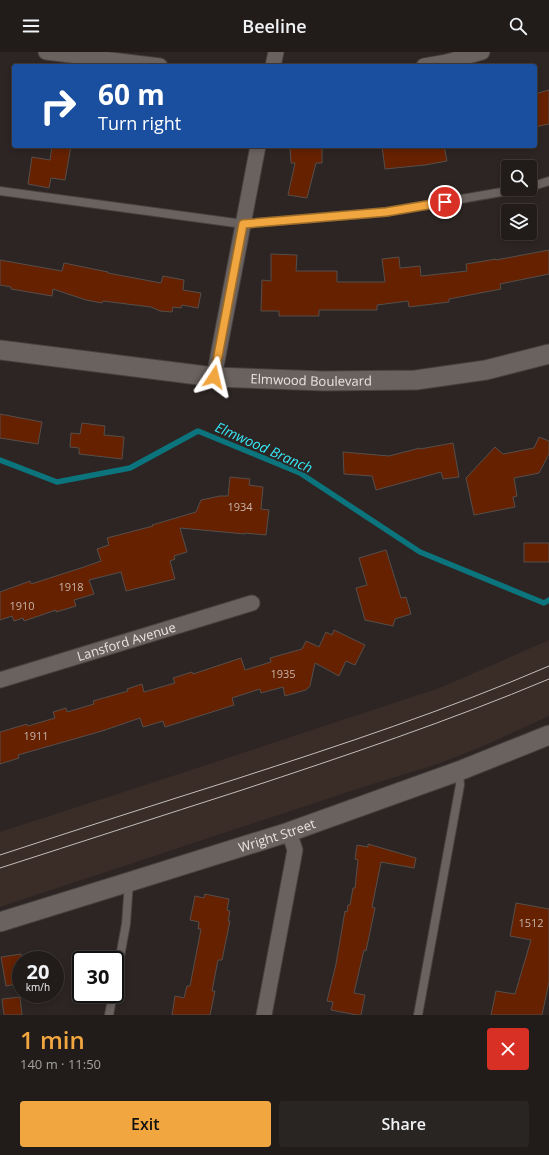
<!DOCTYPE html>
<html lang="en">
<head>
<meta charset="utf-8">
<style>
	:root { --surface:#211c1a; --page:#292523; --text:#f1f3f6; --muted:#a2a1a2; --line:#3e3a39; --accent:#f1a63f }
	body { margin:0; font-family:"Open Sans",sans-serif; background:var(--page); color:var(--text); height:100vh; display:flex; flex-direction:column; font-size:15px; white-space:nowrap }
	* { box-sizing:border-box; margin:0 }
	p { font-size:13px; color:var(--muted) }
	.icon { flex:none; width:22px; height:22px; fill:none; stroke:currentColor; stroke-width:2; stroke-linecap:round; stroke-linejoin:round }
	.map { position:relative; height:963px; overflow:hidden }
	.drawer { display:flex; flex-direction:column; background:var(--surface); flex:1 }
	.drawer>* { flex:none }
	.guide { position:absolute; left:12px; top:12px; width:525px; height:84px; border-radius:4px; box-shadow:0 2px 6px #0003,0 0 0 1px var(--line); background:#1a4fa0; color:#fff; overflow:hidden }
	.tools { position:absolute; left:501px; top:108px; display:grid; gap:8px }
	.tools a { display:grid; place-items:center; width:36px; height:36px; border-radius:4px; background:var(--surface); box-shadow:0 2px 6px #0003,0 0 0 1px var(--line); font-size:20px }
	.speed { position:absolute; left:12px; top:899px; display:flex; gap:8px; font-size:20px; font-weight:700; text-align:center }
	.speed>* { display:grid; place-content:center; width:52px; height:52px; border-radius:50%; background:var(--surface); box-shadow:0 2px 6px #0003,0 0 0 1px var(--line); line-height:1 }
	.speed small { font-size:10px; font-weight:400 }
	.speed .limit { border:2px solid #111; border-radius:6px; background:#fff; color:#111 }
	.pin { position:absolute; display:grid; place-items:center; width:34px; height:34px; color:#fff; margin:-17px; border:2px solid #fff; border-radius:50%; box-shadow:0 1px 4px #0007 }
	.me { position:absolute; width:44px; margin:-22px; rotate:10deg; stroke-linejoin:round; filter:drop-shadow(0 0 3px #0008) }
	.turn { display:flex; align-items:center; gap:14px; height:84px; padding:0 20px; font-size:18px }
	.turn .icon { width:52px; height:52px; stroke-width:2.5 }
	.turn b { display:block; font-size:28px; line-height:34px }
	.round { display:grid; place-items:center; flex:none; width:42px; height:42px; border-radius:4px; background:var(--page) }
	.overview { display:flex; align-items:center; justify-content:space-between; height:68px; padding:0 20px }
	h1 { font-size:24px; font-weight:600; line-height:30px; color:var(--accent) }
	.primary-button { display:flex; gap:8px; margin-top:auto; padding:8px 20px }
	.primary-button a { flex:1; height:46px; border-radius:4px; background:var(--accent); color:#111; font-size:16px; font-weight:600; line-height:46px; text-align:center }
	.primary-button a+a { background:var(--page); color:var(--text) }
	header { display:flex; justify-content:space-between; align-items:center; height:52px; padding:0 20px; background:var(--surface); font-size:18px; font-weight:600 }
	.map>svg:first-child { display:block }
</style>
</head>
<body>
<header><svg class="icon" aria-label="menu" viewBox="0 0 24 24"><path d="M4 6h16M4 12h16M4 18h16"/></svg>Beeline<svg class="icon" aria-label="search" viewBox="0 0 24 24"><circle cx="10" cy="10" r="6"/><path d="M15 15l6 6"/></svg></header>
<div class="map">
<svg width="549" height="963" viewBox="0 0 549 963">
	<rect width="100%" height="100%" fill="#2c2523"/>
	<polygon fill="#3a2d28" points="549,588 549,664 488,692 438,712 366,734 0,855 0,780 182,721 442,635"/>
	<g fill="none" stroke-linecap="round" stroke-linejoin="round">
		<polyline stroke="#0b747c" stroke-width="5.5" points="0,408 57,430 130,416 198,379 300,421 420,500 544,551 549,548"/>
	</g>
	<g fill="#652100" stroke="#564e4b">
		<polygon points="549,38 549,72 535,75 535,42"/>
		<polygon points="52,94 71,94 65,128 51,126 49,136 28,132 32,105 50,108"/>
		<polygon points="290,94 322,94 322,111 316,111 307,146 288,143 295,111 291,111"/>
		<polygon points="382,94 444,94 447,109 425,113 385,117"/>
		<polygon points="549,198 549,222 500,232 501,237 449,247 449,250 409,255 408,249 377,253 377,258 319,258 319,264 279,264 279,259 261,259 262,228 271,229 271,202 297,203 296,219 337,219 337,230 385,230 382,207 399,205 400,216 420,214 421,224 467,219 466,212 496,207 496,208"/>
		<polygon points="0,208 62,219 64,211 108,220 108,221 161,231 163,224 184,228 183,238 201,241 198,256 182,253 181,256 173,255 172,260 160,259 151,255 103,249 102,251 86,248 53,237 52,244 11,237 11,235 0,233"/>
		<polygon points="0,362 42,370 38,392 0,386"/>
		<polygon points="82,371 105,374 104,383 124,385 122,407 79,402 79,396 70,395 71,381 80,382"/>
		<polygon points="539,385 549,389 549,402 539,421 514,426 517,444 513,445 515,455 474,463 466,426 495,395 503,402 534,396"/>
		<polygon points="453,391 459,425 443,427 441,420 376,438 372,424 344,422 343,400 389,404 420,396 420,397"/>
		<polygon points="230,425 250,427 249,433 263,435 261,457 269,458 266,483 245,481 245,482 180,476 187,500 174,504 175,507 170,509 175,527 126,539 121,520 89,528 94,542 74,548 76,554 56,560 56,558 24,569 23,566 14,569 12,564 0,568 0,540 30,529 31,532 81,516 101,509 97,497 109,493 107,486 153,474 152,473 196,460 201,448 220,444 228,444"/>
		<rect x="524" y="491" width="25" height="19"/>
		<polygon points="386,498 401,546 406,545 411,562 395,567 393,574 365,568 356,536 367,533 359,506"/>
		<polygon points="334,578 365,593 355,613 346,609 339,624 315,611 310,634 306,638 285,644 283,635 261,641 260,637 232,646 234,653 165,675 163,669 143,675 140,666 102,679 18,703 19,706 0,712 0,680 27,672 28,674 55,666 53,660 66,656 67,660 94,652 93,649 128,639 127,637 142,632 144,640 175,631 173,626 192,620 193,622 241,606 245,618 271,610 270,606 302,597 306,589 319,595 326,580 332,583"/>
		<polygon points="368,792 416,806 414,816 381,810 372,855 375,856 366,899 364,898 354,941 365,943 361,963 357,963 331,958 333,950 327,949 336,912 345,859 347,860 348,853 350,853 353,836 355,836 358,808 355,807 357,793 368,795"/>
		<polygon points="205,842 229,847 227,858 230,859 228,869 230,869 222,908 218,908 212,939 215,939 210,963 172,963 175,944 184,946 187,934 190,934 201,877 198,877 199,870 190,868 195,844 204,846"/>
		<polygon points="516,851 549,857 549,930 542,963 491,963 496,939 515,942 531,888 510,884"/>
		<polygon points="21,902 21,931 6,934 1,905"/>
		<polygon points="20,945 22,963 4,963 2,947"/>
	</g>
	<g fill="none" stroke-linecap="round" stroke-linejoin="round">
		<g stroke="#48413f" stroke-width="10">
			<g id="service">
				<polyline points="530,135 549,129"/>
				<polyline points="0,139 243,172 386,160 519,137"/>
				<polyline points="115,932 126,872 129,830"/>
				<polyline points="109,963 113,942"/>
				<polyline points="418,963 460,733 459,720"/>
			</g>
		</g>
		<g stroke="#48413f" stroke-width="17">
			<g id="minor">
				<polyline points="46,0 160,14"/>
				<polyline points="273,14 276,0"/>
				<polyline points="424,14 447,10 482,0"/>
				<polyline points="214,325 258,94"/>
				<path id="s1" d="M0,628L252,551"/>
				<polyline points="264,963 295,798 289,780"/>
			</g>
		</g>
		<g stroke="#48413f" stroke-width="21">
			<g id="tertiary">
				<path id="s2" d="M0,298L214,325L324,329L416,328L486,318L549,302"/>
				<path id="s3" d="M0,870L129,830L289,780L459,719L549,683"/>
			</g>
		</g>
		<use href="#service" stroke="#6a625f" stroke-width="8"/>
		<use href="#minor" stroke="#6a625f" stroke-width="15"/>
		<use href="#tertiary" stroke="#6a625f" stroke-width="19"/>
		<g stroke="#c3bdbb" stroke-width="1">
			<path d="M0,803C79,777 157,752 236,727C341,693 447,658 549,614"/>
			<path d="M0,816C81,790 161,764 242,738C345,704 449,669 549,627"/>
		</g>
	</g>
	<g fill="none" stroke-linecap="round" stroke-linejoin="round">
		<g stroke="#9d6c29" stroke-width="10">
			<polyline id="route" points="214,325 243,172 386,160 445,150"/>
		</g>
		<use href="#route" stroke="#f1a63f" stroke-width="7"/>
	</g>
	<g text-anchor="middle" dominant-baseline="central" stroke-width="4" stroke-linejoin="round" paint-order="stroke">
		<g font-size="11" fill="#c8b3aa">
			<text x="240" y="454">1934</text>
			<text x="71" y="534">1918</text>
			<text x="22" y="553">1910</text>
			<text x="283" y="621">1935</text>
			<text x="36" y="683">1911</text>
			<text x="531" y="870">1512</text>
		</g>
		<g font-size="13" fill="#e9e4e2" stroke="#2c2523">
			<text stroke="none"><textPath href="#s2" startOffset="313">Elmwood Boulevard</textPath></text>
			<text stroke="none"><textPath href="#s1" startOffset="132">Lansford Avenue</textPath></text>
			<text stroke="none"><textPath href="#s3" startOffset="290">Wright Street</textPath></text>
		</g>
		<g font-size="14" font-style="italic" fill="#37e8f7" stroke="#2c2523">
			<text transform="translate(264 395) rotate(24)">Elmwood Branch</text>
		</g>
	</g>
</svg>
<div class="tools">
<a><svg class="icon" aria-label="search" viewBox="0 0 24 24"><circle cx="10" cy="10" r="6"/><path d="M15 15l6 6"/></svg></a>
<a><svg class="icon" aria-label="layers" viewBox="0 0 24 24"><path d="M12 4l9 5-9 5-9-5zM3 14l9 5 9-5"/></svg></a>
</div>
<div class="speed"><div>20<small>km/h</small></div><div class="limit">30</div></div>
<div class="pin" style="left:445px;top:150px;background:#d93025"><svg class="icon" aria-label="arrive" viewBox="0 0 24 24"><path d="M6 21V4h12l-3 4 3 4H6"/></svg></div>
<svg class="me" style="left:214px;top:325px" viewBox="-20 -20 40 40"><path d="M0-17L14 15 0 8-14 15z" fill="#f1a63f" stroke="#fff" stroke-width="4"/></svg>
<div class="guide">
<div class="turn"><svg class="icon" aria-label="right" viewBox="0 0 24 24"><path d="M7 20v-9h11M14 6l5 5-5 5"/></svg><div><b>60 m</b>Turn right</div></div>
</div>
</div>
<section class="drawer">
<div class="overview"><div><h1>1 min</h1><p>140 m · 11:50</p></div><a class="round" style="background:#d93025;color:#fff"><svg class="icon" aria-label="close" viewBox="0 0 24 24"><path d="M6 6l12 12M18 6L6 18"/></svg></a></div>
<div class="primary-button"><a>Exit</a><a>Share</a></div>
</section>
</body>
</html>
